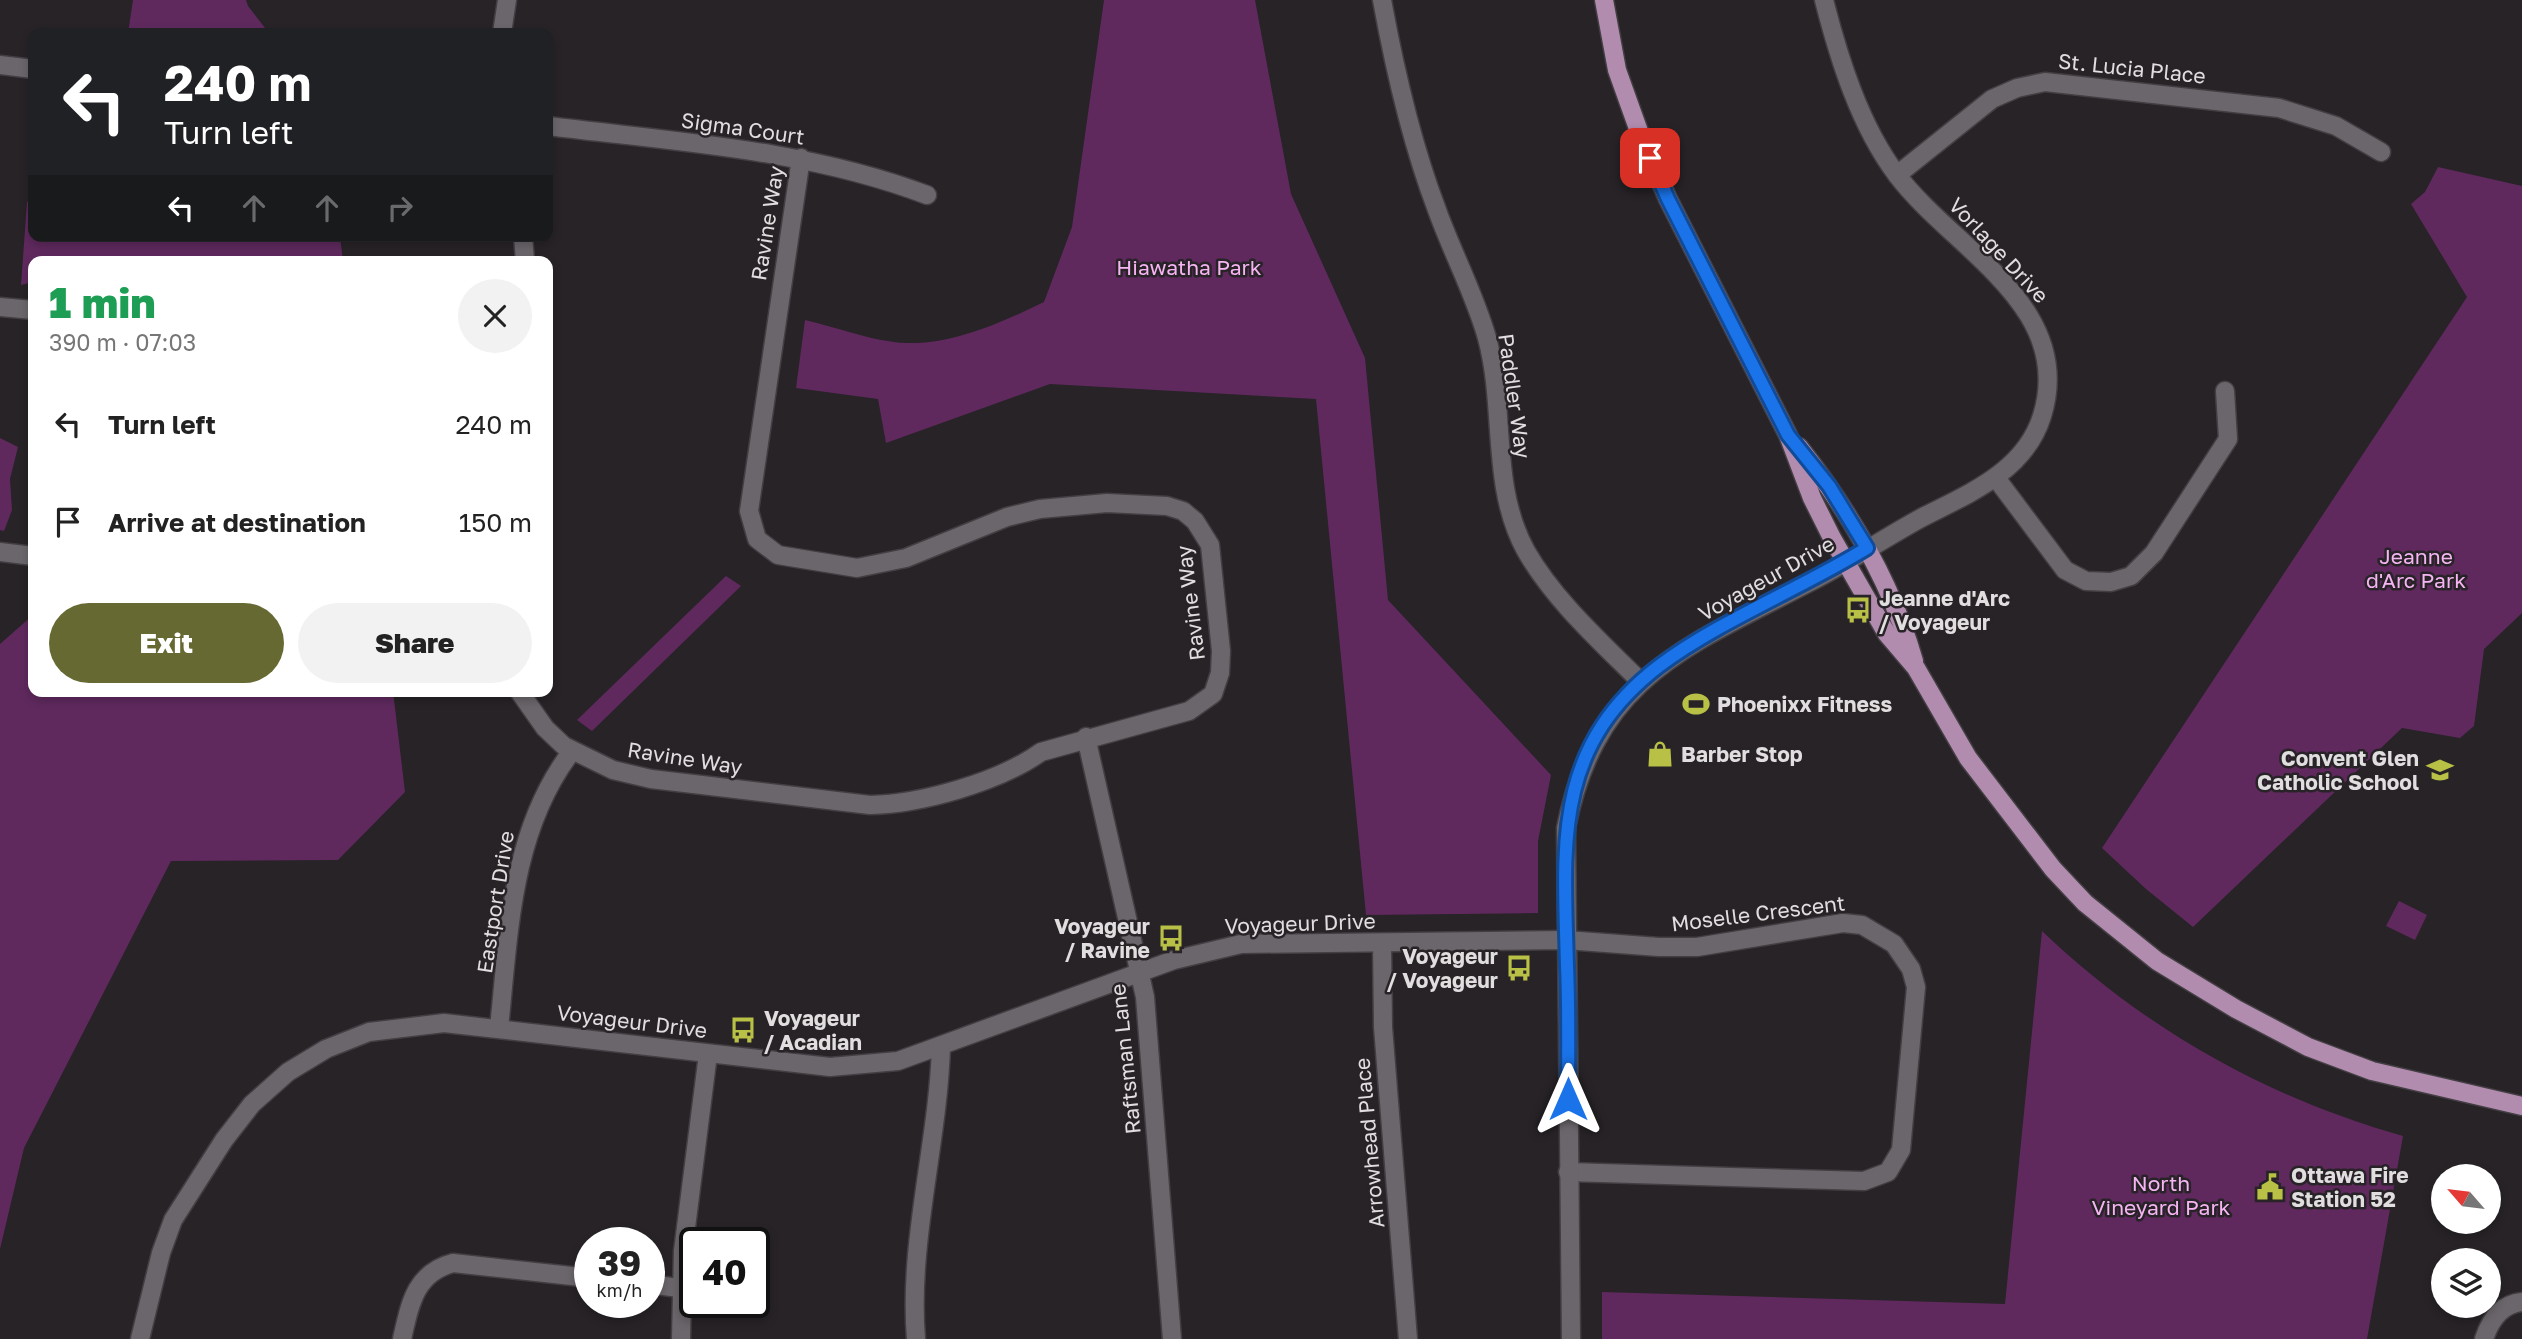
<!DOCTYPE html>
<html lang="en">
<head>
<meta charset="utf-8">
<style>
	:root { --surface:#fff; --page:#f2f2f2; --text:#222; --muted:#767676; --accent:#666932 }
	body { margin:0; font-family:"Golos Text",sans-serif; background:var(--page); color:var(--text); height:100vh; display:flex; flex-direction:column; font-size:26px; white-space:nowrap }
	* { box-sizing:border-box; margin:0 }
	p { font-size:23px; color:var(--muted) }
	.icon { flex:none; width:38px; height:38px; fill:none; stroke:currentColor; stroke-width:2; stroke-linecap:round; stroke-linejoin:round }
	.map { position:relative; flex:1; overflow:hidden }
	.panel { position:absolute; left:28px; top:256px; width:525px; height:441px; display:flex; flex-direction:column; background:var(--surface); border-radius:14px; box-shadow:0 4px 10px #0003 }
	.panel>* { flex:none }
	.banner { position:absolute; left:28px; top:28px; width:525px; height:214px; border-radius:14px; box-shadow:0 4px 10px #0003; background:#202124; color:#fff; overflow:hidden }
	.needle { width:46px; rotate:298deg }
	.controls { position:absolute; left:2431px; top:1164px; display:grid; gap:14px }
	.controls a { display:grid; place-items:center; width:70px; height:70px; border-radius:50%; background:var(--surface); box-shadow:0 4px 10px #0003; font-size:35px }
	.speed { position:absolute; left:574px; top:1227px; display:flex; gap:14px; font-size:35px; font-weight:700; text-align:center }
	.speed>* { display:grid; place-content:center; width:91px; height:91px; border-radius:50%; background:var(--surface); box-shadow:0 4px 10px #0003; line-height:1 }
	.speed small { font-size:18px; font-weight:400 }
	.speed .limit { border:4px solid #111; border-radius:10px; background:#fff; color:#111 }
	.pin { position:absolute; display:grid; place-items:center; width:60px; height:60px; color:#fff; margin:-30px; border-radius:14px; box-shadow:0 4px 10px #0006 }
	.me { position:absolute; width:77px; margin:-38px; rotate:0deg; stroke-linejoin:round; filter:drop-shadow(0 0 5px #0008) }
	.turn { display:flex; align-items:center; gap:24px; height:147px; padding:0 21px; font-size:32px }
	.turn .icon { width:91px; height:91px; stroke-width:2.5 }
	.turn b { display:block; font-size:49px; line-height:60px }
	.lanes { display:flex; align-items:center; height:66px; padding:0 21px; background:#0003; justify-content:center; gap:35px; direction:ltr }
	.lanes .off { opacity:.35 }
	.round { display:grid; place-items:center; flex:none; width:74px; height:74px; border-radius:37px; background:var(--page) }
	.overview { display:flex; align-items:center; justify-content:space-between; height:119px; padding:0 21px }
	h1 { font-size:42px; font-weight:800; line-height:52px; color:#1e9e55 }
	.cta { display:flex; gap:14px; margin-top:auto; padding:14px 21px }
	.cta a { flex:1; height:80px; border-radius:42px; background:var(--accent); color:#fff; font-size:28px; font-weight:800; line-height:80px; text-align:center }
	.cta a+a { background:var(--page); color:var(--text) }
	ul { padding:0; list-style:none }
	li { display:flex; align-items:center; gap:21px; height:98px; padding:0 21px }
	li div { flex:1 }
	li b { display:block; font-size:26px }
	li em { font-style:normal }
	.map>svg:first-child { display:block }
</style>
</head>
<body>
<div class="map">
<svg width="2522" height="1339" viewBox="0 0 2522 1339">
	<rect width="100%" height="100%" fill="#272327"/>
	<g fill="#5f295e">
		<polygon points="133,0 246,0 248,6 269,33 128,33"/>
		<path d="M1104,0H1255L1291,194L1365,358L1388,600L1551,775L1538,841V913L1366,915L1316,399L1050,384L886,443L878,399L796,388L805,320C836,327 875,342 906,343C952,345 1003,322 1044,302L1072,227Z"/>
		<polygon points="2438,167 2522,186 2522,613 2484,649 2474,726 2460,738 2402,728 2193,927 2146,889 2102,848 2467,297 2411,204 2425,192"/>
		<polygon points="33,198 33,236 340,236 343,261 33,261 33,282 21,285 27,202"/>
		<polygon points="0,438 18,447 10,479 12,510 4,531 0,530"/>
		<polygon points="726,576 741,586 592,731 577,720"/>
		<polygon points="33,615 33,691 393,691 405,792 338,860 171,861 24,1148 0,1249 0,644"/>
		<polygon points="2399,901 2427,915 2415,940 2386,926"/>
		<path d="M2042,931C2146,1030 2266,1097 2403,1136L2367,1339H1602V1292L2005,1304Z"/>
	</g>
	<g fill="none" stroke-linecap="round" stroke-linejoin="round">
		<g stroke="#423e42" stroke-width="21">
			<g id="minor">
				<path d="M1382,0C1395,71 1411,142 1437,210C1452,252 1475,295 1487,338C1506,408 1490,486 1526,551C1554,600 1601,642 1641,682"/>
				<polyline points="502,33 507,0"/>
				<polyline points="0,65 33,69"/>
				<path d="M548,126C676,142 806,149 927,195"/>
				<polyline points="1897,175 1992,99 2017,88 2045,82 2279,108 2336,126 2381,152"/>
				<polyline points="523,236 525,261"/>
				<polyline points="0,307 33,310"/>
				<polyline points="1996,478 2065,570 2086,581 2111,582 2131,576 2154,553 2228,439 2225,391"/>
				<polyline points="0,552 33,556"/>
				<path d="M519,691L545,728L564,746L613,770L651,779L870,805C921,804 999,782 1041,752L1189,711L1213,694L1220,673L1221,651L1210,545L1195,521L1183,511L1167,506L1107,503L1040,509L1007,517L906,558L857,568L778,555L757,539L749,511L801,158"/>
				<polyline points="1086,737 1145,997 1172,1339"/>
				<polyline points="1382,943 1383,1027 1408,1339"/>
				<path d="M499,1028C509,933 511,830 572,751"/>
				<polyline points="649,1284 679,1288"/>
				<polyline points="140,1339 161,1253 173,1220 224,1140 252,1104 288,1072 326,1049 369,1032 444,1023 830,1067 898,1061 1174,960 1241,944 1566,940 1659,947 1697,947 1843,923 1862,925 1894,944 1911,969 1916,987 1901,1150 1888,1172 1864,1181 1568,1172"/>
				<path d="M402,1339C410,1304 415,1273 453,1263L590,1278"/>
				<polyline points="681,1339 683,1251 708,1054"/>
				<path d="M916,1339C908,1242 938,1144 941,1047"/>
				<path d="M1571,1339L1566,828C1596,678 1685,647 1808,583C1848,563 1884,538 1923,517C1970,493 2025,471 2042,416C2076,306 1953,249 1897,175C1860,126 1839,59 1824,0"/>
				<path d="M2484,1339C2490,1321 2501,1304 2522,1302"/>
			</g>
		</g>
		<g stroke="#423e42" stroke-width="21">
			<g id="major">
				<polyline points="1604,0 1617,70 1641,137 1668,199 1788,435 1812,498 1832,538 1887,634 1916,668 1968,758 2053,869 2085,903 2157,961 2236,1009 2308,1047 2372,1071 2522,1106"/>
				<path d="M1799,447C1850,512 1891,581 1914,661"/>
			</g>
		</g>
		<use href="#minor" stroke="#6b666b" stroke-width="18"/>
		<use href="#major" stroke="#b18caf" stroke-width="18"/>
	</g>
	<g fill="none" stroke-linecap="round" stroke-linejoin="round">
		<g stroke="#114b97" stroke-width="18">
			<path id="route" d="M1568,1099C1568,1055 1569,1010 1567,966C1564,846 1552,748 1659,666C1719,621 1802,588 1867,548L1829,486L1788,435L1668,199L1650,158"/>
		</g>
		<use href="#route" stroke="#1a73e8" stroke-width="12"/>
	</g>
	<defs>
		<g id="bus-bare" transform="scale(2.1)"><path d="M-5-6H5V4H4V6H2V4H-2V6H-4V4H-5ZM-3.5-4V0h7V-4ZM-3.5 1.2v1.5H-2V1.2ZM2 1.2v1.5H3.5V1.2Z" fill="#b9c046" stroke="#272327" stroke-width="2.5" paint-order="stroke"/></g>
		<g id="stadium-bare" transform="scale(2.1)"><path d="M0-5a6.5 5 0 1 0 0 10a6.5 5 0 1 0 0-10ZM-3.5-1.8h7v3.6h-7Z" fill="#b9c046" stroke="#272327" stroke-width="2.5" paint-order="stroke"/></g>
		<g id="shop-bare" transform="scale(2.1)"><path d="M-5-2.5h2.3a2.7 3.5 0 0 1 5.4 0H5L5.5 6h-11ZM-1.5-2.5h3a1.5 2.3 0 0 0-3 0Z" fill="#b9c046" stroke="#272327" stroke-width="2.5" paint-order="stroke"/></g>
		<g id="school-bare" transform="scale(2.1)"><path d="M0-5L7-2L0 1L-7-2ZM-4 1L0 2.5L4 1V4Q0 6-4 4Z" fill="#b9c046" stroke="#272327" stroke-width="2.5" paint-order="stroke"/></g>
		<g id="civic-bare" transform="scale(2.1)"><path d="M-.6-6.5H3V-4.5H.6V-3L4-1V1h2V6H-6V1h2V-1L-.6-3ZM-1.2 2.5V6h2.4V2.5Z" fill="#b9c046" stroke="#272327" stroke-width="2.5" paint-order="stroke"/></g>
	</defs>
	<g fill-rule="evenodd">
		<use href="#bus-bare" x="1858" y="610"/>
		<use href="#stadium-bare" x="1696" y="704"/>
		<use href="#shop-bare" x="1660" y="754"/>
		<use href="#school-bare" x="2440" y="770"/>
		<use href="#bus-bare" x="1171" y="938"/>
		<use href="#bus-bare" x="1519" y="968"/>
		<use href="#bus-bare" x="743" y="1030"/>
		<use href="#civic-bare" x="2270" y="1187"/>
	</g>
	<g text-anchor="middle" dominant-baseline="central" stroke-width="5" stroke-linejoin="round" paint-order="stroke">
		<g font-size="21" fill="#e1dee0" stroke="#272327">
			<text transform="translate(2132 68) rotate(6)">St. Lucia Place</text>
			<text transform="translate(743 128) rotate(8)">Sigma Court</text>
			<text transform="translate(767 223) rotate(-81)">Ravine Way</text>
			<text transform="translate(1999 250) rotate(47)">Vorlage Drive</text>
			<text transform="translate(1515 396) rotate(82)">Paddler Way</text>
			<text transform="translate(1766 578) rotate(-29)">Voyageur Drive</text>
			<text transform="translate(1190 603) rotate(-97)">Ravine Way</text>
			<text transform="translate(685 758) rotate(9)">Ravine Way</text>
			<text transform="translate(495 902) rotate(-81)">Eastport Drive</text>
			<text transform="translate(1758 913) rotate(-7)">Moselle Crescent</text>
			<text transform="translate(1300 923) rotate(-2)">Voyageur Drive</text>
			<text transform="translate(632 1021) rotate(7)">Voyageur Drive</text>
			<text transform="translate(1125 1059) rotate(-96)">Raftsman Lane</text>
			<text transform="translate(1369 1143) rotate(-95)">Arrowhead Place</text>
		</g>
		<g font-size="21" fill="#f6b4f3" stroke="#272327">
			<text x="1189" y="267">Hiawatha Park</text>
			<text x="2416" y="556">Jeanne<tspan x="2416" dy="24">d'Arc Park</tspan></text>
			<text x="2161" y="1183">North<tspan x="2161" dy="24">Vineyard Park</tspan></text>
		</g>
		<g font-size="21" font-weight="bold" fill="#e1dee0" stroke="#272327" text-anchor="start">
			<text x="1879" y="598">Jeanne d'Arc<tspan x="1879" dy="24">/ Voyageur</tspan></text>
			<text x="1717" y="704">Phoenixx Fitness</text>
			<text x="1681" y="754">Barber Stop</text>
			<text x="2419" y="758" text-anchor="end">Convent Glen<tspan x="2419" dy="24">Catholic School</tspan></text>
			<text x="1150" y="926" text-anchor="end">Voyageur<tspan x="1150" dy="24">/ Ravine</tspan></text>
			<text x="1498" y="956" text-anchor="end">Voyageur<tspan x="1498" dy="24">/ Voyageur</tspan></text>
			<text x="764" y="1018">Voyageur<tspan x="764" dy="24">/ Acadian</tspan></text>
			<text x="2291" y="1175">Ottawa Fire<tspan x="2291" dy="24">Station 52</tspan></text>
		</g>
	</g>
</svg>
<div class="controls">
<a><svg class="needle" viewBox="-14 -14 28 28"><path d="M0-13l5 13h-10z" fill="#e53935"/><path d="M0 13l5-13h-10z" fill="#767676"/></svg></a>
<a><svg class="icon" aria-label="layers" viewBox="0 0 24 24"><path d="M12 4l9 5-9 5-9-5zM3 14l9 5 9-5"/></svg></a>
</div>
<div class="speed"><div>39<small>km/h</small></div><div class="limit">40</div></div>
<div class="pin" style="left:1650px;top:158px;background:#d93025"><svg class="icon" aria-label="arrive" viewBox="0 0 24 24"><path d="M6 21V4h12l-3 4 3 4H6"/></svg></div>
<svg class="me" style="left:1568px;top:1099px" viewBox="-20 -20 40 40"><path d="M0-17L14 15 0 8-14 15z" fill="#1a73e8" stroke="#fff" stroke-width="4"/></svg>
<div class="banner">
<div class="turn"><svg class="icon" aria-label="left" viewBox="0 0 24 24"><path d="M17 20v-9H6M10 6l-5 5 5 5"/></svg><div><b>240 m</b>Turn left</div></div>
<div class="lanes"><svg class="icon" aria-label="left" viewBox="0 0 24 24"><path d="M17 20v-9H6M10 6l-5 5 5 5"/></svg><svg class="icon off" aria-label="ahead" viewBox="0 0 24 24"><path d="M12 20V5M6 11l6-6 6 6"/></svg><svg class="icon off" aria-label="ahead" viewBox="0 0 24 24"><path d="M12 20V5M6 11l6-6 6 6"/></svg><svg class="icon off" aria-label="right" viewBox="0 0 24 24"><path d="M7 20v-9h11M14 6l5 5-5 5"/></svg></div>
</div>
<section class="panel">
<div class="overview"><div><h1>1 min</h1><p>390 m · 07:03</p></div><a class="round"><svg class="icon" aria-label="close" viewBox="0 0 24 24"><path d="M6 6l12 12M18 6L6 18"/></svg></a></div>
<ul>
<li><svg class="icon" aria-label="left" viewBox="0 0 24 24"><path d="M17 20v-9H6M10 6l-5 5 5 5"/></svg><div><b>Turn left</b></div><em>240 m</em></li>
<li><svg class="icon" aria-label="arrive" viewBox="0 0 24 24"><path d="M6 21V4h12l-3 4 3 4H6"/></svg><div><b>Arrive at destination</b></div><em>150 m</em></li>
</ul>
<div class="cta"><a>Exit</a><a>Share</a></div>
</section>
</div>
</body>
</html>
